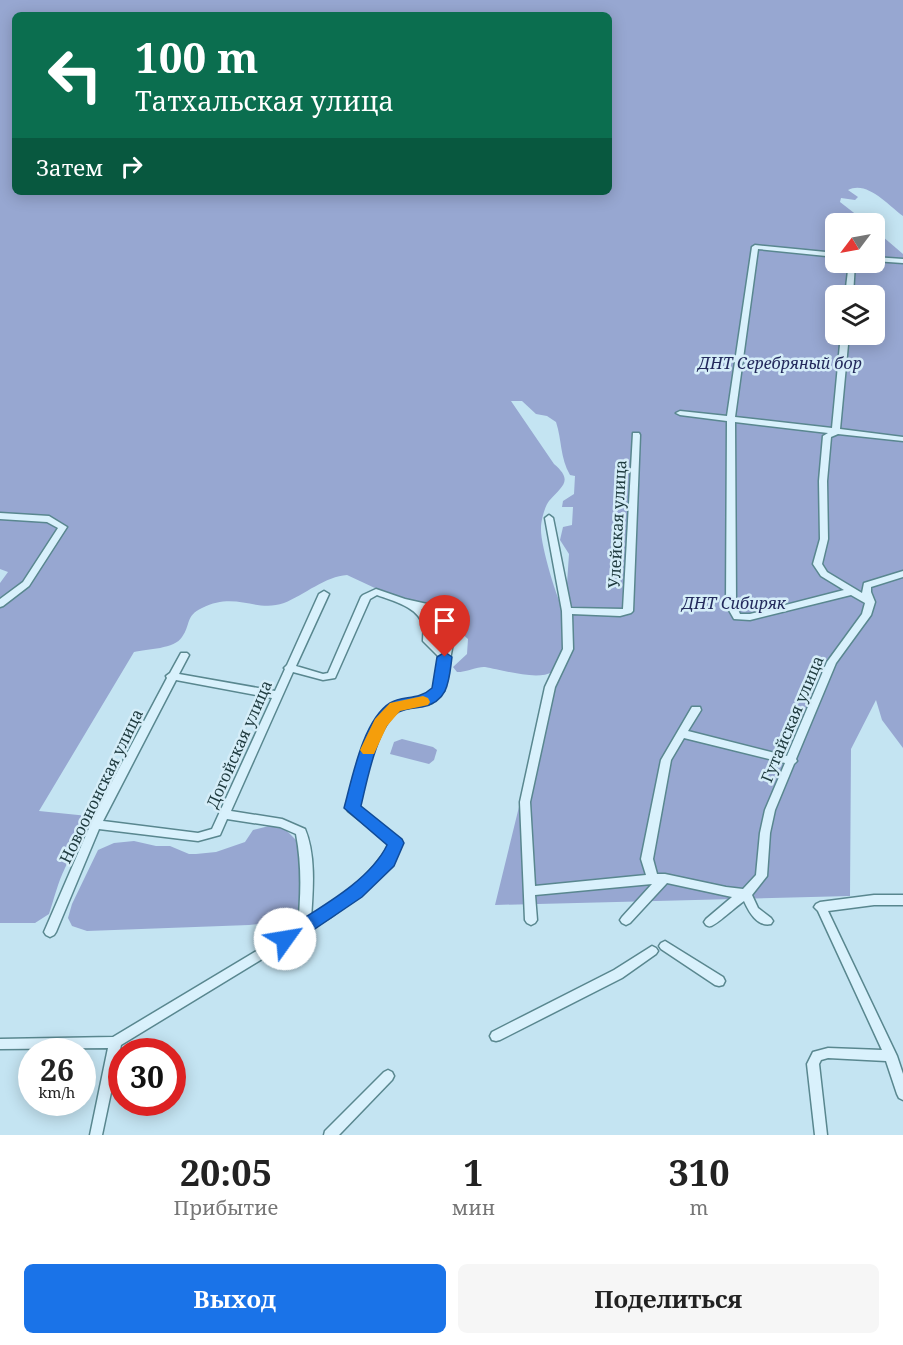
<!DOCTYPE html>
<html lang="ru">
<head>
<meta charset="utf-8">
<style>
	:root { --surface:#fff; --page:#f6f6f6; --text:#222; --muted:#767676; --accent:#1a73e8 }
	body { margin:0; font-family:"Noto Serif",serif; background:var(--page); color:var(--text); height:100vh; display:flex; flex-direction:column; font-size:22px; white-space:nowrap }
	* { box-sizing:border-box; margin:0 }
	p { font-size:20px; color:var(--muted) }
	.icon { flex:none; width:33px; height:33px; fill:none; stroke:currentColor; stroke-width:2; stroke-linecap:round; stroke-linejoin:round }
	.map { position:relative; height:1135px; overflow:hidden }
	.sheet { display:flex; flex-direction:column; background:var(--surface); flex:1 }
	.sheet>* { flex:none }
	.hud { position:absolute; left:12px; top:12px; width:600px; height:183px; border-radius:9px; box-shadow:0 3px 15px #0003; background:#0b6e4f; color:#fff; overflow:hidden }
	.needle { width:39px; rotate:238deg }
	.fabs { position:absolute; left:825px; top:213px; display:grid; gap:12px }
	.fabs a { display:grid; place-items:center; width:60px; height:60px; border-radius:9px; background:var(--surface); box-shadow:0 3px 15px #0003; font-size:30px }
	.speed { position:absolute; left:18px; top:1038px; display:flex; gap:12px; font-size:30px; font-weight:700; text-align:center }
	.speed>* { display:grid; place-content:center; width:78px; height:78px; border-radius:50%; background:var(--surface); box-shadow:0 3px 15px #0003; line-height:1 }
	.speed small { font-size:15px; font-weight:400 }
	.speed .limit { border:9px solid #d22; background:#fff; color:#111 }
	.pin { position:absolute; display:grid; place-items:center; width:51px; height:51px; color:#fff; margin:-62px -26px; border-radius:50% 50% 50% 0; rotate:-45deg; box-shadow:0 0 6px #0007 }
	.pin .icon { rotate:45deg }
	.me { position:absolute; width:66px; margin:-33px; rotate:58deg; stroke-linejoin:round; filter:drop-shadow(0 0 4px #0008) }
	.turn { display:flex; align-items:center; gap:21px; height:126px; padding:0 24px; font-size:27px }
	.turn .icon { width:78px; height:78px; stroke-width:2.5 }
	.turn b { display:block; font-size:42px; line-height:51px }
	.then { display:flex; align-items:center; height:57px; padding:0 24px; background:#0003; gap:12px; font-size:22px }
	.eta { display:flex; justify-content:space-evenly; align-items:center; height:102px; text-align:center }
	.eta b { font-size:36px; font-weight:700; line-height:42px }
	.cta { display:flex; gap:12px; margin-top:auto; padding:12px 24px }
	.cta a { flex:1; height:69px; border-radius:9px; background:var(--accent); color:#fff; font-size:24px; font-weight:700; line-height:69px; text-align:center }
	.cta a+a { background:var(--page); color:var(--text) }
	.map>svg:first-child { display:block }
</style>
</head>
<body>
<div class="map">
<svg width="903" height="1135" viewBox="0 0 903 1135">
	<rect width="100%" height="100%" fill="#c4e4f2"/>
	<g fill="#97a7d1" fill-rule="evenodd">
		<path d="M0,0H903V216C888,205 867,180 848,190L858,197L855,200L841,198L840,202L867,223L836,224V262H874L875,230L903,254V748L882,720L876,700L851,749L850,896L495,905L552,672C538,681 502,670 485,667C479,666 467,672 457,672L453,667L467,654L468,639L450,623L347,575C326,576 304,595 284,603C256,613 236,591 202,608C185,616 191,625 182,637C175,649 147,649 134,652L39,811L88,816C87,842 76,846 65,868C58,882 54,899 49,914L35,923H0V583L8,572L0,569ZM15,15H609V192H15ZM836,296H874V334H836ZM511,401H522L536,414L547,416L556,422C562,440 560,458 570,475L575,476L574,494L563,501L562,507H573L572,525L563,527L560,540L569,554L565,613C557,601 540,543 541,528C541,520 545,506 549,501C562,486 574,481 554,464Z"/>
		<polygon points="402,739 433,747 437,750 434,760 429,764 390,754 394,742"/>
		<polygon points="273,825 284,828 298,842 302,906 297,914 283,921 249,925 87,931 72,926 68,918 72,904 98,850 114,843 134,841 156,846 170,846 189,854 196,854 216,852 245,842 253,830"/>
	</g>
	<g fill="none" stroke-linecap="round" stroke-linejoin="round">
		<g stroke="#59878f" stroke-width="3">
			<g id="minor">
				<path d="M755,245L836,253V257L758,249L735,417L832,428L841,334H849L840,429L903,437V441L838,434L831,437L827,481L828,539L822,564L827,572L862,593L864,583L903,571V577L871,587V592L875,602L871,615L836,663L796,759L797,761L794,764L775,810L770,833L767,876L752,895L758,908L771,918L773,921L771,924C757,927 749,912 744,901C738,905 715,926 711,926C709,927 708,926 706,925L704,922L706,919L732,897L667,883L630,923L626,925L622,923L620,920L622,917L652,884L535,895L537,920L535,923L531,925L527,923L525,920L520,802L545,687L563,649L562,611L545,518L549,515L553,518L571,608L623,609L633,433H639L640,435L633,611L631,613L620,616L572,614L573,649L555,687L530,802L535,886L646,875L641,859L661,760L692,707H700L701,710L688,731L787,756L827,662L862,614L865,603L851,595L750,620L734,619L726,605L727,421L680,415L676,413L680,411L727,416L752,247ZM735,422L828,433L823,436L819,481L820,539L813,564L821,576L844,590L750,614H740L736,605ZM684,738L785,763L765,810L760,833L756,875L743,889L726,887L665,874H657L653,859L671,760Z"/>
				<polygon points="874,257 903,259 903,263 874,261"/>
				<polygon points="849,262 855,262 853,296 845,296"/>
				<polygon points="0,513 49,516 67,527 29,586 3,606 0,607 0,599 23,582 58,528 47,522 0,519"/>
				<path d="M376,589L405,599L445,608L455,616V633L444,691L432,703L398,710L384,725L373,750L358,807L400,840L401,843C384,874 360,896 331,917L121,1045L102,1135H90L108,1048L0,1049V1039L113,1037L298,926C301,895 302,865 296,834L280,827L227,819L220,835L198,841L99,829L56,932L54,935L50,937L46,935L44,932L96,812L167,678L166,676L170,673L181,653H187L189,655L179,674L275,691L285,669L284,668L287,665L319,594L324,591L329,594L296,666L323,674L328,673L361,597L363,595ZM377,595C393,601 419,607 423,626C424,631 423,636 423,641L440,658L434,690L425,698L391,704L376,720L363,750L347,808L348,811L390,844C370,876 342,898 311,919C313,890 316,855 305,829L282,819L231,811L293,672L323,680L335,678L370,599ZM421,609L439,612L445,617V633L442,649L433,640C433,627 431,618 421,609ZM176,680L272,698L212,829L198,833L103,821Z"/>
				<polygon points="874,895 903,895 903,905 874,905 828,911 897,1056 903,1074 903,1100 899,1098 897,1094 886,1061 828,1058 821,1060 819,1064 827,1135 815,1135 807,1064 813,1052 828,1048 882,1050 818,911 814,907 816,904 820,902"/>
				<polygon points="665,941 723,977 725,981 723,985 719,986 715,985 661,949 659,946 661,943"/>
				<polygon points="652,946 656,948 658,951 656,954 622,978 500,1040 496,1041 492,1040 490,1036 492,1032 614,970"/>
				<polygon points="388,1070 392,1072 394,1076 392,1080 339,1135 324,1135 325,1131 384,1072"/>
			</g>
		</g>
		<use href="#minor" fill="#d9f1fc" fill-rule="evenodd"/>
	</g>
	<path fill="#1a73e8" stroke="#114b97" stroke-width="1.5" d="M445,652L452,657C449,680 449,702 422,707C416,708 405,708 399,712C377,726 367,781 361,806L402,839L404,843L394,866L362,897L291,945L285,947L279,945L276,939L279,934C313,911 369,883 387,845L344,808C352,779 363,720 390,703C403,695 418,701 432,688L437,657Z"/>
	<polygon fill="#f59e0b" points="423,696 428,698 430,702 428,705 400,711 387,726 374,754 363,754 360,750 375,719 390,703"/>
	<g text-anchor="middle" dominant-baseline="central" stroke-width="5" stroke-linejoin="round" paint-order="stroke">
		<g font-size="16" font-style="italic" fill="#232a5c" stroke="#d5edf8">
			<text x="780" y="363">ДНТ Серебряный бор</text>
			<text x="734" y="603">ДНТ Сибиряк</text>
		</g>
		<g font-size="16" fill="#1e3a3e" stroke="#d5edf8">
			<text transform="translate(617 524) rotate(-87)">Улейская улица</text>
			<text transform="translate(792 719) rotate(-67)">Гутайская улица</text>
			<text transform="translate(239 744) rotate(-66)">Догойская улица</text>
			<text transform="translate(101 786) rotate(-64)">Новоононская улица</text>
		</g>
	</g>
</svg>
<div class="fabs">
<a><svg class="needle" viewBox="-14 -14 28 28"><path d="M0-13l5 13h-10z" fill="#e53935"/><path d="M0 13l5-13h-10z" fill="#767676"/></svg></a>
<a><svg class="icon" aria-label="layers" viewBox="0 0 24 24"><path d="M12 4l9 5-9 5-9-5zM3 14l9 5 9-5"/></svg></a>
</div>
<div class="speed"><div>26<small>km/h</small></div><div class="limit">30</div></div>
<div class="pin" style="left:445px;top:657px;background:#d93025"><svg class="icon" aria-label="arrive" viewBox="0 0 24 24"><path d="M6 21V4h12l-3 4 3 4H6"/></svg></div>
<svg class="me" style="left:285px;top:939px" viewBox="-20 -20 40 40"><circle r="19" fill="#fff"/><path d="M0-13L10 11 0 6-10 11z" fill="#1a73e8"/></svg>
<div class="hud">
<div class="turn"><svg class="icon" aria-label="left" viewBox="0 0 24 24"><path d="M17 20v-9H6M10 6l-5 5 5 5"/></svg><div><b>100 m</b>Татхальская улица</div></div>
<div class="then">Затем<svg class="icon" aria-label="right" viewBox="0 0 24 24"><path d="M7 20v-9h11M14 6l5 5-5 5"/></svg></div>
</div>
</div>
<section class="sheet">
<div class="eta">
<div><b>20:05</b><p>Прибытие</p></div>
<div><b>1</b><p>мин</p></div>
<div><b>310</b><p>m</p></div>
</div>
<div class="cta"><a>Выход</a><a>Поделиться</a></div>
</section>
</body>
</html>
